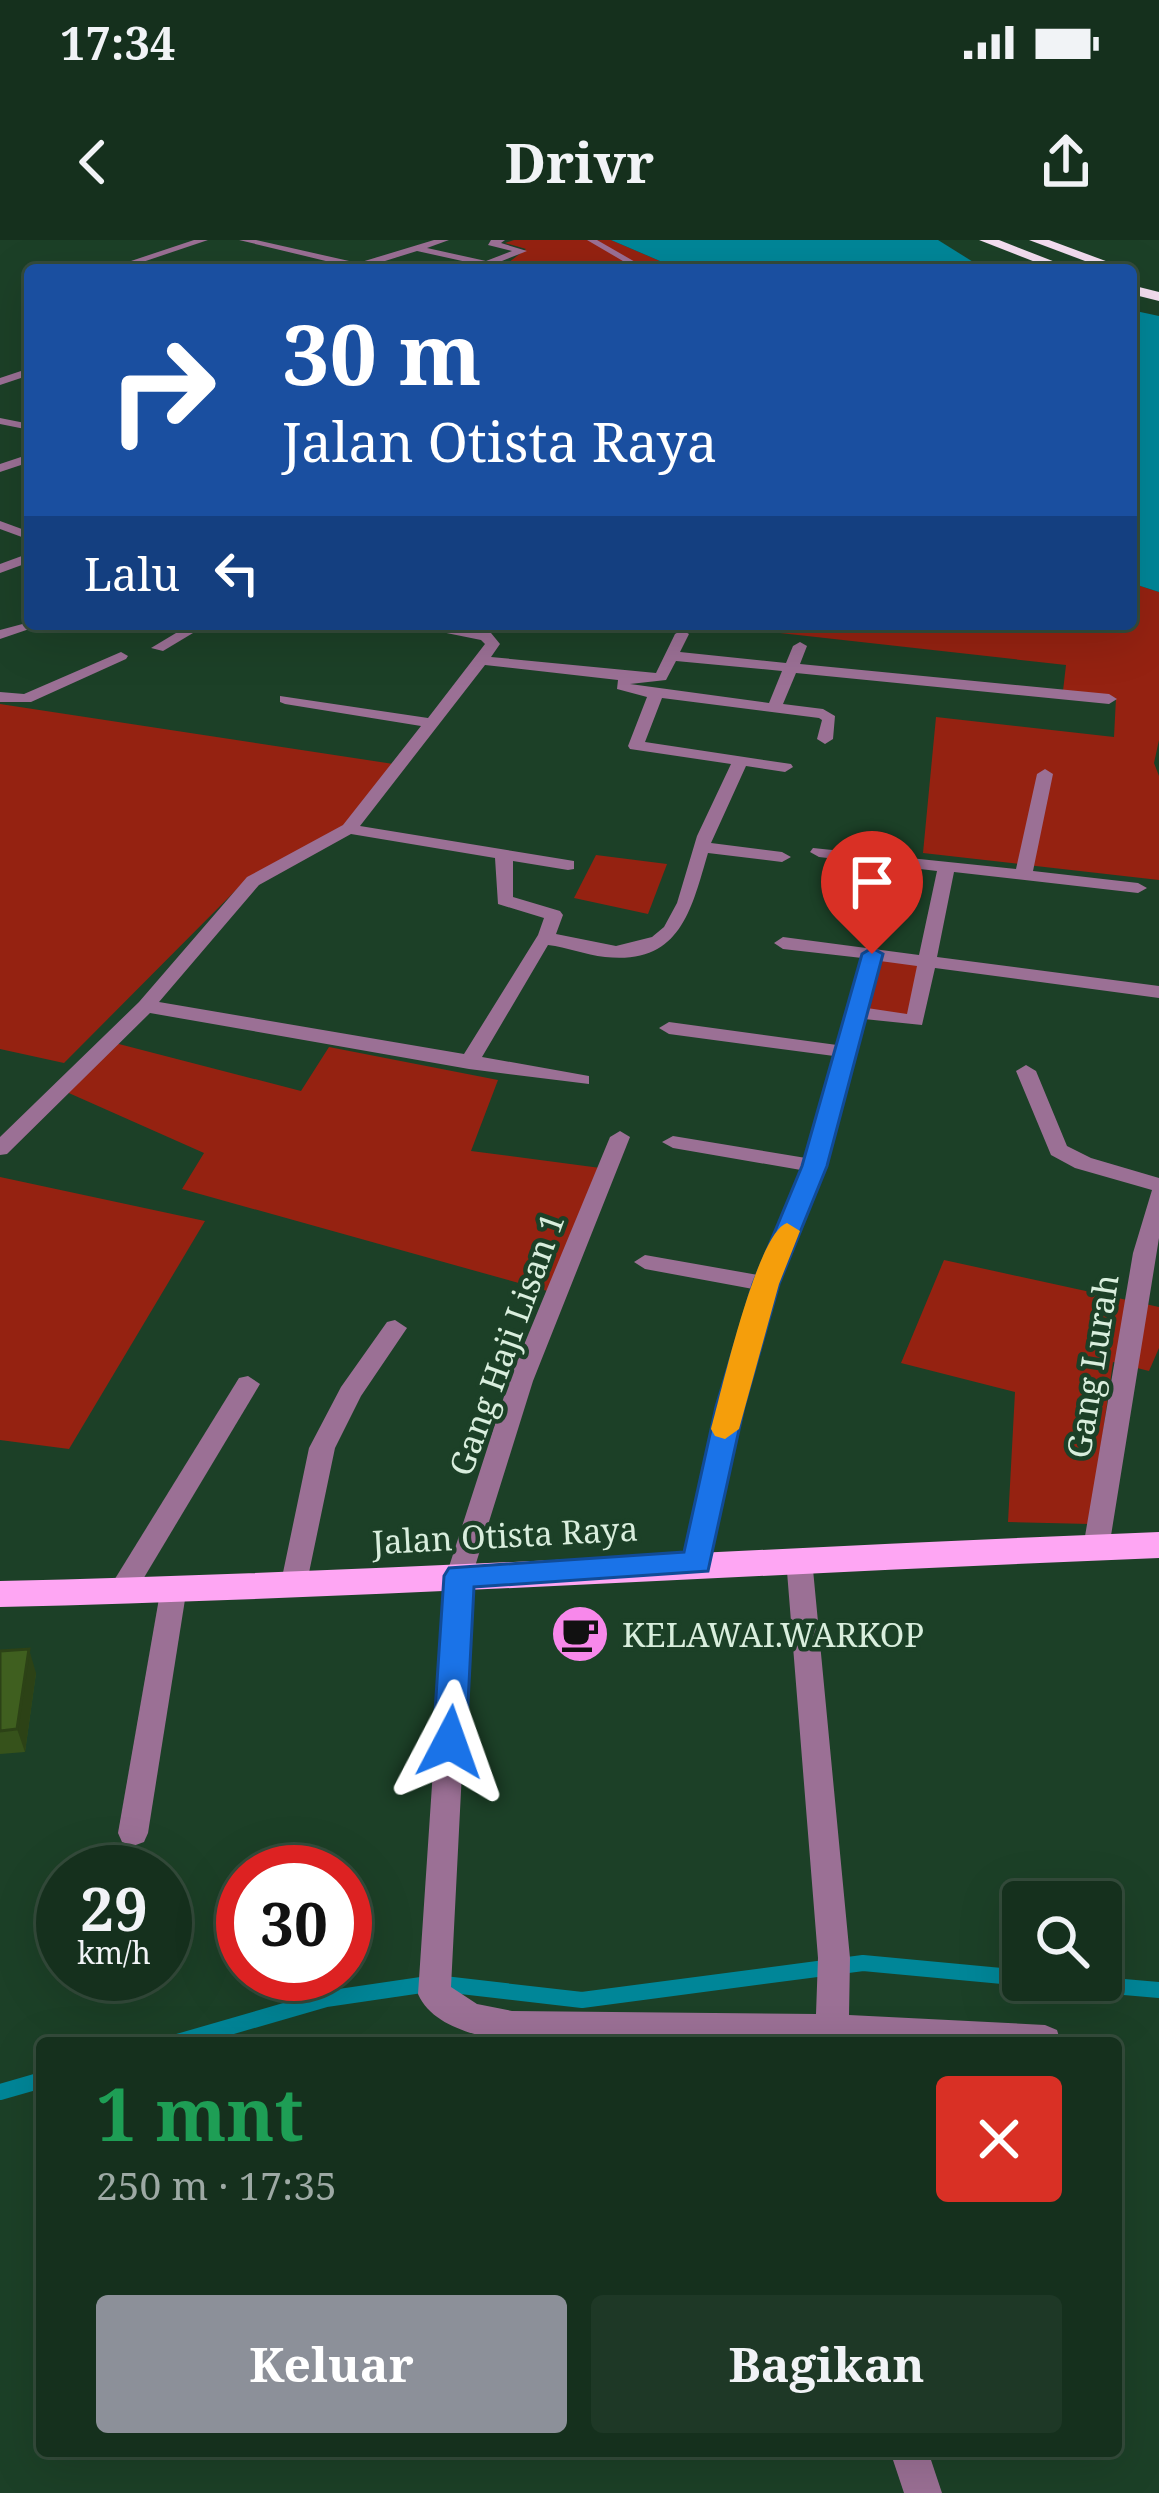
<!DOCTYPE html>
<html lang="id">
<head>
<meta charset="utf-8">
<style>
	:root { --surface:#15301d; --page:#1e3826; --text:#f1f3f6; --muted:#9da9a4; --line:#344b3b; --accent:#8c9099 }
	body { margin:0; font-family:"Noto Serif",serif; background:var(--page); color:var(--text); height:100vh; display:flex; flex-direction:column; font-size:45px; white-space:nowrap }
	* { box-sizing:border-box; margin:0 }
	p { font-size:39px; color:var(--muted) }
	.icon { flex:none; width:66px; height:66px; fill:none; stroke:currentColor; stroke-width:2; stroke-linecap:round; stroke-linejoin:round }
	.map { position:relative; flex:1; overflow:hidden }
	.side { position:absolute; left:36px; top:1797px; width:1086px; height:420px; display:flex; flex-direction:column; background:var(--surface); border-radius:12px; box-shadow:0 12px 48px #0002,0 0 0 3px var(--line) }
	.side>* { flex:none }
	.hud { position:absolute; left:24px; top:24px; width:1113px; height:366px; border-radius:12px; box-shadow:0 12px 48px #0002,0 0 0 3px var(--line); background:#1a4fa0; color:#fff; overflow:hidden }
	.controls { position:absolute; left:1002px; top:1641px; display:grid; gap:24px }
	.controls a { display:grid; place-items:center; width:120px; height:120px; border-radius:12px; background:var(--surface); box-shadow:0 12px 48px #0002,0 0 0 3px var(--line); font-size:60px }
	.speed { position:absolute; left:36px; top:1605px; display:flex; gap:24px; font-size:60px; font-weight:700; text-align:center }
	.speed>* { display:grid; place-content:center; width:156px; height:156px; border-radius:50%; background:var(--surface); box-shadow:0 12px 48px #0002,0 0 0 3px var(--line); line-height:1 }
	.speed small { font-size:30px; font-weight:400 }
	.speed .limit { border:18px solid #d22; background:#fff; color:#111 }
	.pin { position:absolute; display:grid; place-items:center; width:102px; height:102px; color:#fff; margin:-123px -51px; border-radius:50% 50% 50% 0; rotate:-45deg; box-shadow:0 0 12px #0007 }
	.pin .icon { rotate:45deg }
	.me { position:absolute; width:132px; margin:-66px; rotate:4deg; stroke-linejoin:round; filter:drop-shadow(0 0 9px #0008) }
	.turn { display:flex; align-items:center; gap:42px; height:252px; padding:0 60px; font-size:54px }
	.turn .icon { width:156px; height:156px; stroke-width:2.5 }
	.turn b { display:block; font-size:84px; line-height:102px }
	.then { display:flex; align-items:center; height:114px; padding:0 60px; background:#0003; gap:24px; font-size:45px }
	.round { display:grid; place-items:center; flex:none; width:126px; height:126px; border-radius:12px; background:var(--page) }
	.summary { display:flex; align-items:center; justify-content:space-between; height:204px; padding:0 60px }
	h1 { font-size:72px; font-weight:700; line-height:90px; color:#1e9e55 }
	.button { display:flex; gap:24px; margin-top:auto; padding:24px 60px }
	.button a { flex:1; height:138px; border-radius:12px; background:var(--accent); color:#fff; font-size:48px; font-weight:700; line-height:138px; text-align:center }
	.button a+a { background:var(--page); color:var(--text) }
	.status { display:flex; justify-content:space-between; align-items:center; height:84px; padding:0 60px; background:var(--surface); direction:ltr }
	.status svg { height:33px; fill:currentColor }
	header { display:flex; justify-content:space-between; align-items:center; height:156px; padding:0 60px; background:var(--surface); font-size:54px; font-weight:700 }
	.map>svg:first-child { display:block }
</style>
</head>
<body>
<div class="status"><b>17:34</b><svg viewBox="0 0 49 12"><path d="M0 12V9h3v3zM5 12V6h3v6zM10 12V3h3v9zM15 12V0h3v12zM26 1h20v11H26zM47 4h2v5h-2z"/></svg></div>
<header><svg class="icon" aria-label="back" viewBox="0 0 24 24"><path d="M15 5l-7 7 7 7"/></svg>Drivr<svg class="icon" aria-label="share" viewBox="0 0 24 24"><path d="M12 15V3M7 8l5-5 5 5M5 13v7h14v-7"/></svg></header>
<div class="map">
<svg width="1159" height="2253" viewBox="0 0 1159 2253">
	<rect width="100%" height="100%" fill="#1c4027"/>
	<g fill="#952211">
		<polygon points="514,0 611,0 681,30 523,30 504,26 526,9 505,3"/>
		<polygon points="1131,343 1159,352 1159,500 1154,523 1159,536 1159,640 923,613 936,477 1114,497 1116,458 1063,451 1066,425 700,384 1131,384"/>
		<polygon points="0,464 400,525 344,587 241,645 64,823 0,809"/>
		<polygon points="596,615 667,624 648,674 574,658"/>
		<polygon points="872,714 930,723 915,781 859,773"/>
		<polygon points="115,803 301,851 329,807 498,840 471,911 608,929 551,1052 182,949 204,913 62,850"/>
		<polygon points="0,937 205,981 69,1209 0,1200"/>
		<polygon points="944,1020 1159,1067 1159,1108 1149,1131 1113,1122 1090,1284 1008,1282 1015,1152 901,1123"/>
	</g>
	<g fill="#008698">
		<polygon points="611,0 938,0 986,30 681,30"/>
		<polygon points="1131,70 1159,76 1159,352 1131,343"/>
	</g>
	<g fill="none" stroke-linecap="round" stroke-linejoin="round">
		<g stroke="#008698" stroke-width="16">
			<polyline points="1043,1740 1159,1750"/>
			<polyline points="174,1803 326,1759 435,1743 582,1760 863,1723 1023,1738"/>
			<polyline points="0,1852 42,1840"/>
		</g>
		<polygon fill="#9b7095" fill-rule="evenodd" points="587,0 597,0 637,23 633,30 625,30 628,24"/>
		<g fill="#9b7095" fill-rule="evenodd">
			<polygon points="194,0 208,0 119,30 104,30"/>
			<polygon points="239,0 256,0 358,23 434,0 449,0 427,8 486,21 512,11 488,5 491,0 505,0 501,3 527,11 497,23 521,30 503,30 417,11 369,26 380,30 363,30"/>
			<polygon points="30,128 30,135 0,145 0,138"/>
			<polygon points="0,178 30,184 30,190 0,184"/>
			<polygon points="30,214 30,222 0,232 0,224"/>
			<polygon points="0,281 30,292 30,300 0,289"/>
			<polygon points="30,313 30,322 0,333 0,324"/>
			<polygon points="30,382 44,384 0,399 0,390"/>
			<polygon points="191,384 208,384 163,411 151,408"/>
			<path d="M402,384H436L491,393L500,404L491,417L656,433L675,394L682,390L689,394L680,412L786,423L793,406L800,402L807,406L800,424L1109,454L1117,459L1109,464L796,433L783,464L823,469L835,476L833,499L825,504L817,499L822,480L819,478L662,458L645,502L791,524L793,527L785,532L746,526L711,603L782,612L791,617L782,622L708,613C691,670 681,725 605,717C585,715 567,707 548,705L482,817L589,836V844L469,829L150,773L7,914L0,915V897L139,762L247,637L343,585L421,486L285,464L280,462V456L428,478L485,404L481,400ZM676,421L782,431L769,463L630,444L666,440ZM485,425L618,440L617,449L647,457L628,506L630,509L731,524L697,596L677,663L664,687L652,697L616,706L556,694L563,675L560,671L513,657V621L568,630L574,629V621L360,586ZM351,594L495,618L498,664L544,678L538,695L464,814L159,762L259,645Z"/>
			<polygon points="121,412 128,416 126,419 31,462 0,462 0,452 24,454"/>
			<path d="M1045,529L1053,534L1033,631L1138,643L1147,648L1138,653L954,632L937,717L1159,746V758L935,728L922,785L864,779L825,926L777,1044L742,1167L710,1323L706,1330H688L684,1323L718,1167L753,1049L645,1029L634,1022L645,1015L758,1035L801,930L673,908L662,902L673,896L806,918L834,816L669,794L659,788L669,782L837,805L862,718L783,709L774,703L783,697L919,715L937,631L819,617L810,612L813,608L1016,629L1037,534ZM880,721L917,726L907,774L867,768Z"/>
			<polygon points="1026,825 1036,831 1067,906 1091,918 1159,938 1159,998 1109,1308 1105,1315 1087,1315 1083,1308 1133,1013 1152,950 1075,928 1051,915 1016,831"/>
			<path d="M620,891L630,897L533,1141L472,1336L451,1747L477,1764L512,1771L816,1774L818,1718L786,1319L790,1312H808L812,1319L850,1718L849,1775L1045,1785L1057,1790L1061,1803H512C480,1796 433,1788 418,1754L446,1336L509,1141L610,897Z"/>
			<polygon points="395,1080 407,1088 361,1156 335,1208 306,1347 303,1354 293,1357 283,1354 280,1347 309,1208 341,1147 387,1082"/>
			<polygon points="248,1136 260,1144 133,1356 123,1360 113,1356 110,1349 113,1342 239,1138"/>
			<polygon points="174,1337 184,1340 187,1347 148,1593 144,1602 133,1606 122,1602 118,1593 161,1347 164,1340"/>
			<polygon points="890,2211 928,2211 942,2253 904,2253"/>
		</g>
		<path fill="#fea6f3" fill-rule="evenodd" d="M1159,1292V1318C773,1333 387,1358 0,1367V1341C387,1332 773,1307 1159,1292Z"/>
		<g fill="#f4def0" fill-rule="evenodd">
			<polygon points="979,0 999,0 1068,27 1056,30"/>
			<polygon points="1029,0 1049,0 1130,30 1109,30"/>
			<polygon points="1131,45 1159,52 1159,61 1131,54"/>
		</g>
	</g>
	<polygon fill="#36521b" points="0,1411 36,1433 25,1512 0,1514"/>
	<polygon fill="#2c4216" points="29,1409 36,1433 25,1512 17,1489"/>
	<polygon fill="#3f5f1f" stroke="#2c4216" stroke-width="3" points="29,1409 17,1489 0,1491 0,1411"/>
	<polygon fill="#1a73e8" stroke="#114b97" stroke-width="3" points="872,708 883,714 827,926 779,1044 744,1167 708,1331 474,1347 466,1502 461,1512 450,1516 438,1512 433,1502 444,1336 449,1328 684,1312 716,1167 753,1044 802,926 862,714"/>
	<path fill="#f59e0b" d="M787,983L800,991L779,1044L739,1189L725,1199L715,1196L711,1189C721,1154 757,992 787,983Z"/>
	<defs>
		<g id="cafe-disc" transform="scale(3)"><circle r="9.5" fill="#f888eb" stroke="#1c4027"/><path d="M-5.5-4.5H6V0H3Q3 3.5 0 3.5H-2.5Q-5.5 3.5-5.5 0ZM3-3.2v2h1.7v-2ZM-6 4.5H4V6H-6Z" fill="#111"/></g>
	</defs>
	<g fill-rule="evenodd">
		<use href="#cafe-disc" x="580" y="1394"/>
	</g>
	<g text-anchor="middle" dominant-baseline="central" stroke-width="9" stroke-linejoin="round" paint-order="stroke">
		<g font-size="33" fill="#d9eedd" stroke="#1c4027">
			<text transform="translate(506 1104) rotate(-70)">Gang Haji Lisan 1</text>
			<text transform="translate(1092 1126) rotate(-81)">Gang Lurah</text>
			<text transform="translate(505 1295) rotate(-3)">Jalan Otista Raya</text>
		</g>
		<g font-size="33" fill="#d9eedd" stroke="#1c4027" text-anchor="start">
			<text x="622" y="1394">KELAWAI.WARKOP</text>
		</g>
	</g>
</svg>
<div class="controls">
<a><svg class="icon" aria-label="search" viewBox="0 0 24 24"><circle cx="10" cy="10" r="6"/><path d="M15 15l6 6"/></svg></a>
</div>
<div class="speed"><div>29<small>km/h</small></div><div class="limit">30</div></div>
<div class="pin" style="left:872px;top:714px;background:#d93025"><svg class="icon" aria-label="arrive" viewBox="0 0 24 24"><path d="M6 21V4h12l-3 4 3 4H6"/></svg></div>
<svg class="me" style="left:450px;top:1502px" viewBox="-20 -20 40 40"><path d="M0-17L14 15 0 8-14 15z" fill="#1a73e8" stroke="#fff" stroke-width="4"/></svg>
<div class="hud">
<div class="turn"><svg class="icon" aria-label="right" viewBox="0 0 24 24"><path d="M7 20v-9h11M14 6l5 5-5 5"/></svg><div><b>30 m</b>Jalan Otista Raya</div></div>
<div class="then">Lalu<svg class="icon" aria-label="left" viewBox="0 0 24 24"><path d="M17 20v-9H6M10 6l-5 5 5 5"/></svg></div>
</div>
<section class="side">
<div class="summary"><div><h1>1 mnt</h1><p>250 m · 17:35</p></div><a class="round" style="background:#d93025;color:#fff"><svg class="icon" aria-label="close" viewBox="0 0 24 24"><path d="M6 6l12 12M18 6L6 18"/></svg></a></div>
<div class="button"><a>Keluar</a><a>Bagikan</a></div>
</section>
</div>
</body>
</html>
